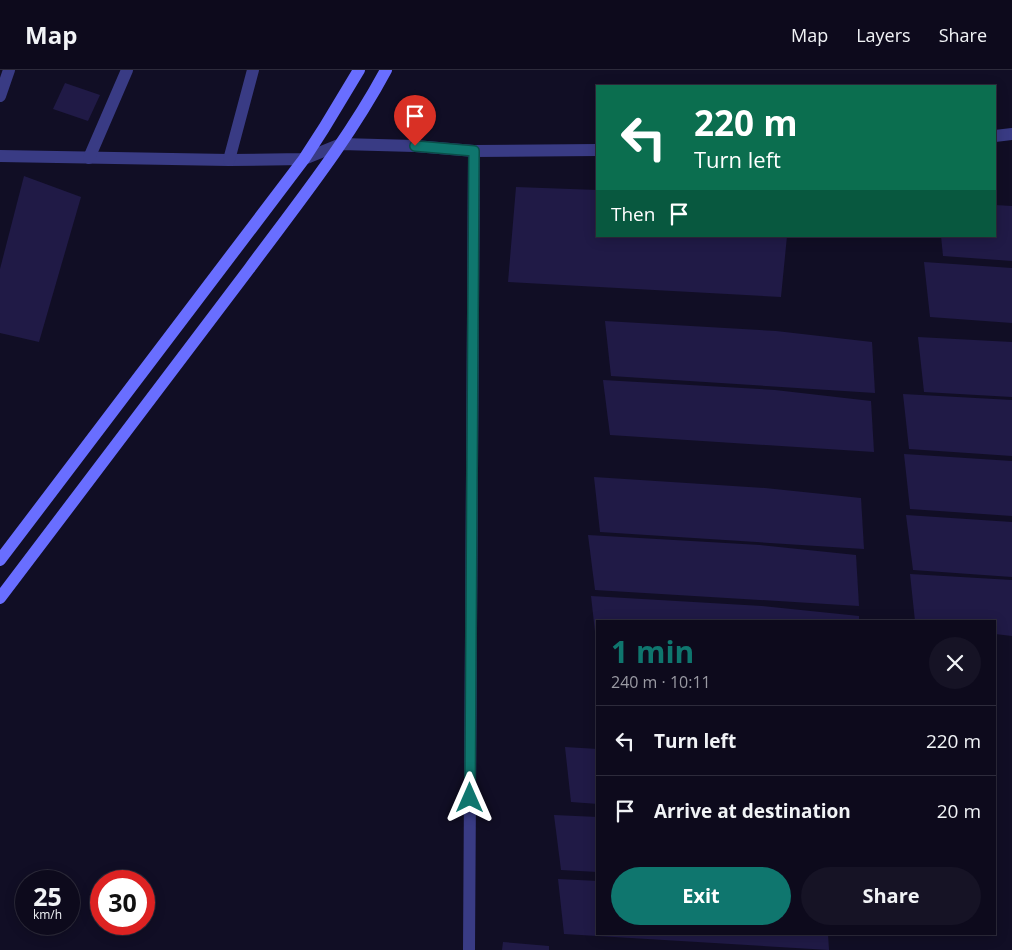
<!DOCTYPE html>
<html lang="en">
<head>
<meta charset="utf-8">
<style>
	:root { --surface:#0d0a1c; --page:#161325; --text:#f1f3f6; --muted:#9a9aa3; --line:#2d2b3b; --accent:#0f766e }
	body { margin:0; font-family:"Open Sans",sans-serif; background:var(--page); color:var(--text); height:100vh; display:flex; flex-direction:column; font-size:19px; white-space:nowrap }
	* { box-sizing:border-box; margin:0 }
	p { font-size:16px; color:var(--muted) }
	.icon { flex:none; width:28px; height:28px; fill:none; stroke:currentColor; stroke-width:2; stroke-linecap:round; stroke-linejoin:round }
	.map { position:relative; flex:1; overflow:hidden }
	.sheet { position:absolute; left:596px; top:550px; width:400px; height:315px; display:flex; flex-direction:column; background:var(--surface); border-radius:0px; box-shadow:0 2px 12px #0003,0 0 0 1px var(--line) }
	.sheet>* { flex:none }
	.hud { position:absolute; left:596px; top:15px; width:400px; height:152px; border-radius:0px; box-shadow:0 2px 12px #0003,0 0 0 1px var(--line); background:#0b6e4f; color:#fff; overflow:hidden }
	.speed { position:absolute; left:15px; top:800px; display:flex; gap:10px; font-size:25px; font-weight:700; text-align:center }
	.speed>* { display:grid; place-content:center; width:65px; height:65px; border-radius:50%; background:var(--surface); box-shadow:0 2px 12px #0003,0 0 0 1px var(--line); line-height:1 }
	.speed small { font-size:12px; font-weight:400 }
	.speed .limit { border:8px solid #d22; background:#fff; color:#111 }
	.pin { position:absolute; display:grid; place-items:center; width:42px; height:42px; color:#fff; margin:-51px -21px; border-radius:50% 50% 50% 0; rotate:-45deg; box-shadow:0 0 5px #0007 }
	.pin .icon { rotate:45deg }
	.me { position:absolute; width:55px; margin:-28px; rotate:0deg; stroke-linejoin:round; filter:drop-shadow(0 0 4px #0008) }
	.turn { display:flex; align-items:center; gap:18px; height:105px; padding:0 15px; font-size:22px }
	.turn .icon { width:65px; height:65px; stroke-width:2.5 }
	.turn b { display:block; font-size:35px; line-height:42px }
	.then { display:flex; align-items:center; height:48px; padding:0 15px; background:#0003; gap:10px; font-size:19px }
	.round { display:grid; place-items:center; flex:none; width:52px; height:52px; border-radius:26px; background:var(--page) }
	.headline { display:flex; align-items:center; justify-content:space-between; height:85px; padding:0 15px }
	h1 { font-size:30px; font-weight:700; line-height:38px; color:var(--accent) }
	.cta { display:flex; gap:10px; margin-top:auto; padding:10px 15px }
	.cta a { flex:1; height:58px; border-radius:30px; background:var(--accent); color:#fff; font-size:20px; font-weight:700; line-height:58px; text-align:center }
	.cta a+a { background:var(--page); color:var(--text) }
	ul { padding:0; list-style:none }
	li { display:flex; align-items:center; gap:15px; height:70px; padding:0 15px; border-top:1px solid var(--line) }
	li div { flex:1 }
	li b { display:block; font-size:19px }
	li em { font-style:normal }
	header { display:flex; align-items:center; gap:30px; box-sizing:border-box; height:70px; padding:0 25px; background:var(--surface); border-bottom:1px solid var(--line) }
	header strong { font-size:24px }
	nav { display:flex; gap:28px; margin-inline-start:auto; font-size:18px }
	.map>svg:first-child { display:block }
</style>
</head>
<body>
<header>
<strong>Map</strong>
<nav><a>Map</a><a>Layers</a><a>Share</a></nav>
</header>
<div class="map">
<svg width="1012" height="880" viewBox="0 0 1012 880">
	<rect width="100%" height="100%" fill="#110e25"/>
	<g fill="#201a46">
		<polygon points="65,13 100,25 88,51 53,39"/>
		<polygon points="24,106 81,127 39,272 0,263 0,199"/>
		<polygon points="516,117 598,120 598,166 787,166 781,227 508,212"/>
		<polygon points="995,135 1012,136 1012,191 943,186 941,166 995,166"/>
		<polygon points="924,192 1012,198 1012,253 930,247"/>
		<polygon points="605,251 776,261 872,272 875,323 611,306"/>
		<polygon points="918,267 1012,272 1012,327 924,322"/>
		<polygon points="603,310 775,320 871,331 874,382 610,365"/>
		<polygon points="903,324 1012,330 1012,386 909,379"/>
		<polygon points="904,384 1012,391 1012,446 910,439"/>
		<polygon points="594,407 765,418 861,428 864,479 600,462"/>
		<polygon points="906,445 1012,452 1012,507 913,500"/>
		<polygon points="588,465 760,475 856,485 859,536 595,520"/>
		<polygon points="910,504 1012,510 1012,566 995,564 995,551 915,551"/>
		<polygon points="591,526 762,536 859,546 859,551 598,551 596,571"/>
		<polygon points="565,677 598,679 598,734 571,732"/>
		<polygon points="554,745 598,747 598,802 561,800"/>
		<polygon points="558,809 598,811 598,864 828,864 829,880 564,864"/>
		<polygon points="503,872 549,876 549,880 502,880"/>
	</g>
	<g fill="none" stroke-linecap="round" stroke-linejoin="round">
		<g stroke="#393b84" stroke-width="12">
			<polyline points="0,26 9,0"/>
			<polyline points="995,66 1012,64"/>
			<polyline points="0,86 229,90 304,89 341,74 415,76 474,81 598,80"/>
			<polyline points="89,88 127,0"/>
			<polyline points="229,90 253,0"/>
			<polyline points="469,880 474,81"/>
		</g>
		<g stroke="#696eff" stroke-width="12">
			<polyline points="0,490 304,89 324,58 359,0"/>
			<path d="M0,528C82,418 167,309 249,199C297,134 348,71 386,0"/>
		</g>
	</g>
	<g fill="none" stroke-linecap="round" stroke-linejoin="round">
		<g stroke="#0a4d48" stroke-width="12">
			<polyline id="route" points="415,76 474,81 470,728"/>
		</g>
		<use href="#route" stroke="#0f766e" stroke-width="9"/>
	</g>
</svg>
<div class="speed"><div>25<small>km/h</small></div><div class="limit">30</div></div>
<div class="pin" style="left:415px;top:76px;background:#d93025"><svg class="icon" aria-label="arrive" viewBox="0 0 24 24"><path d="M6 21V4h12l-3 4 3 4H6"/></svg></div>
<svg class="me" style="left:470px;top:728px" viewBox="-20 -20 40 40"><path d="M0-17L14 15 0 8-14 15z" fill="#0f766e" stroke="#fff" stroke-width="4"/></svg>
<div class="hud">
<div class="turn"><svg class="icon" aria-label="left" viewBox="0 0 24 24"><path d="M17 20v-9H6M10 6l-5 5 5 5"/></svg><div><b>220 m</b>Turn left</div></div>
<div class="then">Then<svg class="icon" aria-label="arrive" viewBox="0 0 24 24"><path d="M6 21V4h12l-3 4 3 4H6"/></svg></div>
</div>
<section class="sheet">
<div class="headline"><div><h1>1 min</h1><p>240 m · 10:11</p></div><a class="round"><svg class="icon" aria-label="close" viewBox="0 0 24 24"><path d="M6 6l12 12M18 6L6 18"/></svg></a></div>
<ul>
<li><svg class="icon" aria-label="left" viewBox="0 0 24 24"><path d="M17 20v-9H6M10 6l-5 5 5 5"/></svg><div><b>Turn left</b></div><em>220 m</em></li>
<li><svg class="icon" aria-label="arrive" viewBox="0 0 24 24"><path d="M6 21V4h12l-3 4 3 4H6"/></svg><div><b>Arrive at destination</b></div><em>20 m</em></li>
</ul>
<div class="cta"><a>Exit</a><a>Share</a></div>
</section>
</div>
</body>
</html>
